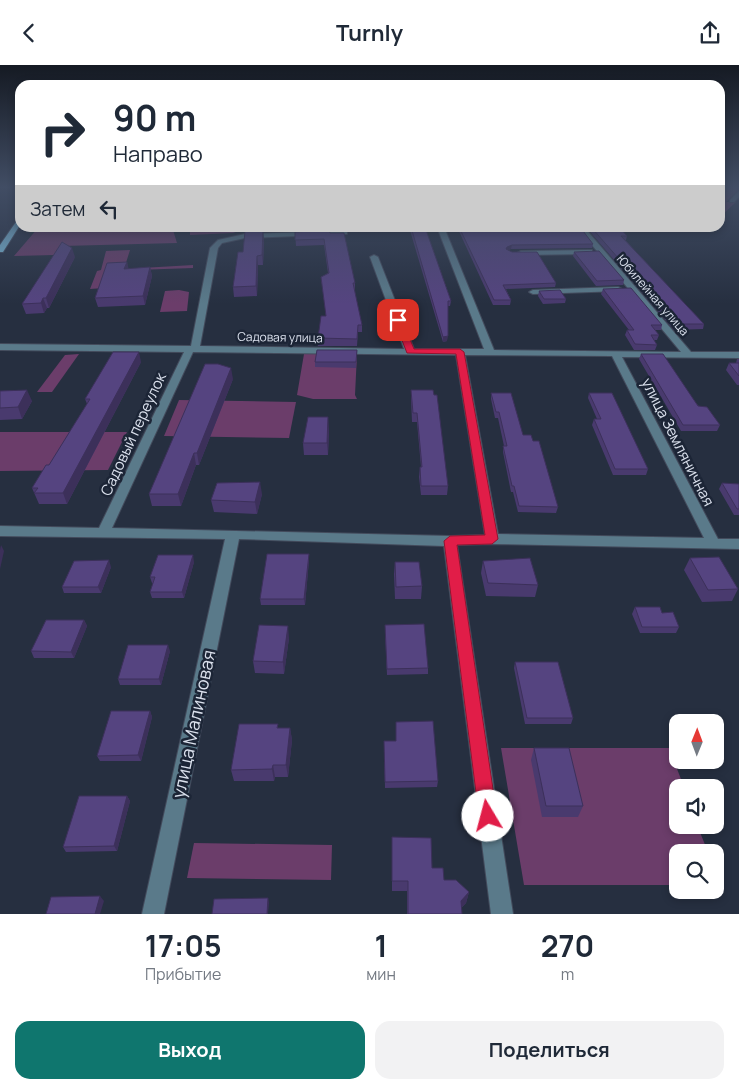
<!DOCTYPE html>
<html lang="ru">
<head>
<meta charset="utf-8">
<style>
	:root { --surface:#fff; --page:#f2f2f3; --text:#1f2937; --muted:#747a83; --accent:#0f766e }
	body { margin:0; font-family:Manrope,sans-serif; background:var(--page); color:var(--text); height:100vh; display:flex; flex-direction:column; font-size:19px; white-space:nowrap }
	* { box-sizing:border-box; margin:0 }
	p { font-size:16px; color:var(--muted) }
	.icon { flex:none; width:28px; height:28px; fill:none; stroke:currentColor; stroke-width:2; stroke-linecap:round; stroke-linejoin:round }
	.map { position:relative; height:849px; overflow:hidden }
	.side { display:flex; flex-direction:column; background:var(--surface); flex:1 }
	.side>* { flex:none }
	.top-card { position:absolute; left:15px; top:15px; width:710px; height:152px; border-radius:15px; box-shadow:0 2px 8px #0003; background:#fff; color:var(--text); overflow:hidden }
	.needle { width:32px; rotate:1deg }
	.fabs { position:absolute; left:669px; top:649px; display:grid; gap:10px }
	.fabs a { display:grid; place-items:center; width:55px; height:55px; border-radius:10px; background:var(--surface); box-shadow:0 2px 8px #0003; font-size:25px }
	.pin { position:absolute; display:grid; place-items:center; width:42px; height:42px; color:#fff; margin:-21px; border-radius:10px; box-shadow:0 2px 8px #0006 }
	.me { position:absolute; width:55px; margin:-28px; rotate:352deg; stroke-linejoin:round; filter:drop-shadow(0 0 4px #0008) }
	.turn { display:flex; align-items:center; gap:18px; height:105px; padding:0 15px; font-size:22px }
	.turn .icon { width:65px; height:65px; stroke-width:2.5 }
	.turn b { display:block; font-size:35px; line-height:42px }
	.then { display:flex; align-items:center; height:48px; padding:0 15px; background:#0003; gap:10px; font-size:19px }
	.eta { display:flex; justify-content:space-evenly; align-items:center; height:85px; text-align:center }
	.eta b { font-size:30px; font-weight:700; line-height:35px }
	.primary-button { display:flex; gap:10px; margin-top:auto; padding:10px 15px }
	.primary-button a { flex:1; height:58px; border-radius:15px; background:var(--accent); color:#fff; font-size:20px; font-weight:700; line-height:58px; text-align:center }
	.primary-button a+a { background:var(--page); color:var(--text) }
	header { display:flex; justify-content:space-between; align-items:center; height:65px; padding:0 15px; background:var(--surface); font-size:22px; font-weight:700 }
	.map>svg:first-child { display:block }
</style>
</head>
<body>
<header><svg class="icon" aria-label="back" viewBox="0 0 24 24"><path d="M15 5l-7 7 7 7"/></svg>Turnly<svg class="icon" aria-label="share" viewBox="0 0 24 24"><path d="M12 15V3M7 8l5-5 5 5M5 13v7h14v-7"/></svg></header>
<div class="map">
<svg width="739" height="849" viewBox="0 0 739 849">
	<rect width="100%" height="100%" fill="#262f40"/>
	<g fill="#6b3d6a">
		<polygon points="720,121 739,121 739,124 726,137 736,137 720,152"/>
		<polygon points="38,163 81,163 76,164 167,163 173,165 177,178 62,181 54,190 14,191"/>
		<polygon points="190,163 246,163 233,168 190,170"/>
		<polygon points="130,185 124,204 193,200 193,203 136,205 131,221 90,224 97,206 101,205 106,186"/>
		<polygon points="179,225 189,227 187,246 160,247 165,226"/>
		<polygon points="79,289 52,327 37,327 65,290"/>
		<polygon points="304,289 357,289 355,330 357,334 313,334 297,330"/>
		<polygon points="179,335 296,337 289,373 164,371"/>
		<polygon points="0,367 127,367 108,405 0,406"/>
		<polygon points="501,683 669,683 684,722 678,722 678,760 697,760 708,787 678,788 677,820 524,820"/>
		<polygon points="194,778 332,780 331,815 187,813"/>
	</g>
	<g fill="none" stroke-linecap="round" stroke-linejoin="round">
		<g stroke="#434b5c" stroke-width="2">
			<g id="minor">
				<polygon points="739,126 739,132 734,137 730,137 730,135"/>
				<path d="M437,162H444L494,285L681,287L577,162H584L691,287H739V293L622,292L718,474H739V484L492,479L457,480L513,849H491L444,481L239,474L164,849H142L225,474L0,471V461L99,463L184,287L0,285V279L191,281L210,183L218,175L245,169L345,166L347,167V169L245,173L222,178L218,183L200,281L404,284L370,192L374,190L378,192L414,284H484ZM193,287L456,290L485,470L450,471L112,463ZM465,290L612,291L704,473L498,469Z"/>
				<polygon points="589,185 592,185 592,189 521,190 517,188 521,186"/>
				<polygon points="618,222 622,224 621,226 533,229 529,227 533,225"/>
			</g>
		</g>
		<g stroke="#434b5c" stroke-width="2">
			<polygon id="major" points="20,153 20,160 3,187 0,187 0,180 18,154"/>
		</g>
		<use href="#minor" fill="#5a7a8a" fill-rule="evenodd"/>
		<use href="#major" fill="#81c6e5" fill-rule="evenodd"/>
	</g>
	<g fill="#493a6e">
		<rect x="223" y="162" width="16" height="2"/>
		<polygon points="294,162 328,162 328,165 294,166"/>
		<polygon points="409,162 425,162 451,236 450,241 448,241 447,276 443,277"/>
		<polygon points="457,162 580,162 593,179 592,183 511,184 508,185 556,218 555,222 506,224 511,235 510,240 493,240"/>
		<polygon points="586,162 619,162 627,171 626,175 625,175 704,259 703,264 674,265"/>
		<polygon points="295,167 330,168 355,218 355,225 354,225 362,260 362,267 358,267 357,281 318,281 318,273 326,251 321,212 328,208 324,180 296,181"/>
		<polygon points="264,174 263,200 258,200 257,231 234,232 233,222 243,187"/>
		<polygon points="574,187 624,215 623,220 596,221 573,191"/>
		<polygon points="75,192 49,243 47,243 44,248 26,249 22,239"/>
		<polygon points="127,197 128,204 150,202 152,211 145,240 98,242 95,233"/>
		<polygon points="603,224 662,260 661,265 655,265 659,270 657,275 654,275 657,280 655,285 634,285 625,270 627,265 629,265 601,229"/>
		<polygon points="539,226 566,234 565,238 543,239 538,231"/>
		<polygon points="357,285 356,303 315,302 315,297"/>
		<polygon points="641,289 720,360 717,366 681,366 639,294"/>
		<polygon points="737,294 739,294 739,320 737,320 726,305 729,298 736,298"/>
		<polygon points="141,297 67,439 39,439 32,423 49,400 87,339 85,334"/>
		<polygon points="233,314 199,400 196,400 181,441 152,441 149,429"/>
		<polygon points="411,325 448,421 447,430 421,430 419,412 420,402 421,402 417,357 412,357 411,334"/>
		<polygon points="0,326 32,336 22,354 0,355"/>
		<polygon points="491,328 523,370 533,376 558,442 556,448 518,447 513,427 511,427 503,387 503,381 504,381 498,353 495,353 491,334"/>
		<polygon points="589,328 648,404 646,410 613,410 592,360 594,354 597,354 588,333"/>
		<polygon points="329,364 328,390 304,390 303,378"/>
		<polygon points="722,418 739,419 739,450 734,450 719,424"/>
		<polygon points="262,429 257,449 214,447 211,435"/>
		<polygon points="690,493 738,524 732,536 702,537 684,505"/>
		<polygon points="309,495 305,540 261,540 260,534"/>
		<polygon points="483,496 538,520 535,532 486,531 481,508"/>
		<polygon points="194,497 184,533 152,533 150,527 153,518 152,518 150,512"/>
		<polygon points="395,497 422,521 421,534 395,534 394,509"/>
		<polygon points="111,502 101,528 64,528 62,522"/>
		<polygon points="635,542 662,548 679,562 676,568 640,568 632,549"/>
		<polygon points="84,555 87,561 74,593 34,593 31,586"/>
		<polygon points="385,566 428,603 428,609 387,610"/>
		<polygon points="289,573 284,609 255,608 253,596"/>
		<polygon points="170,586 161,620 120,620 118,614"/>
		<polygon points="515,597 573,653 571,659 525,659 514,603"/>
		<polygon points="150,646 152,652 141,696 100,696 97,691"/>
		<polygon points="396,657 438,716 437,722 385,723 384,676 396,676"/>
		<polygon points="278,659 278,663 290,663 292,675 288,712 275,712 274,716 234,716 231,705"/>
		<polygon points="534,683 583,741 578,752 542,752 531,695"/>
		<polygon points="127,731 130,736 117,786 66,787 63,782"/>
		<polygon points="392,772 432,803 444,815 469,827 466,838 461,843 462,849 407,849 407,826 392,826"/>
	</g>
	<g fill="#3c305a">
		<polygon points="263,165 264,174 263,200 262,190"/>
		<polygon points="512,180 511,184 506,186 505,189 507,182"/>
		<polygon points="72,183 75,192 49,243 46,233"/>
		<polygon points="257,191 258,200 257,231 256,221"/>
		<polygon points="127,197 129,205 124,204"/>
		<polygon points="150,202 152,211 145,240 143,231"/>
		<polygon points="43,233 47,243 44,248 41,238"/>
		<polygon points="448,271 447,276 443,277 443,272"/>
		<polygon points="139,287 141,297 67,439 63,428"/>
		<polygon points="231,303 233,314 199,400 197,388"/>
		<polygon points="27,325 32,336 22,354 18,342"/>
		<polygon points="328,352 329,364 328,390 327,378"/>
		<polygon points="194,388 196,400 181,441 178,429"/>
		<polygon points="260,417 262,429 257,449 255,437"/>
		<polygon points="1,480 4,486 0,504 0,485"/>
		<polygon points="309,489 309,495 305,540 304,534"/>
		<polygon points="193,490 194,497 184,533 182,527"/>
		<polygon points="109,495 111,502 101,528 98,522"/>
		<polygon points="84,555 87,561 74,593 71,587"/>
		<polygon points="288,561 289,573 284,609 283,597"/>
		<polygon points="168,580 170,586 161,620 159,614"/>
		<polygon points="150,646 152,652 141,696 138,690"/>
		<polygon points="290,663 292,675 288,712 286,700"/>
		<polygon points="273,700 275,712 274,716 272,704"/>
		<polygon points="127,731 130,736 117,786 114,781"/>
		<polygon points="469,827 466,838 458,846 461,836"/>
		<polygon points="100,831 104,836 100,849 95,849"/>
		<polygon points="268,833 269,838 268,849 267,849"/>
	</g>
	<g fill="#554480" stroke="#3c305a">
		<polygon points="411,162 425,162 451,236 448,236 448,271 443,272"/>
		<polygon points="459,162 580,162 593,179 512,180 507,182 506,184 512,187 537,187 556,218 503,220 511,235 494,235"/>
		<polygon points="591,162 619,162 627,171 621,171 704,259 676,259"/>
		<polygon points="263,165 262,190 257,191 256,221 233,222 238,187 243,187 245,166"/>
		<polygon points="329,165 330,168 344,168 355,218 353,218 362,260 358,260 357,274 318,273 321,251 326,251 321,212 329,208 324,174 295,175 295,167"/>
		<polygon points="62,177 72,183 46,233 43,233 41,238 22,239"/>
		<polygon points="599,186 624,215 597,216 574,187"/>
		<polygon points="127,197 124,204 150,202 143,231 95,233 107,198"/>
		<polygon points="631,223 662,260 651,260 659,270 651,270 657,280 635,279 627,265 634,265 603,224"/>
		<polygon points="560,225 566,234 544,234 539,226"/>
		<polygon points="317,285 357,285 356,297 315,297"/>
		<polygon points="113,287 139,287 63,428 34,428 38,423 32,423 46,400 49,400 90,334 85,334"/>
		<polygon points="641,289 663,289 698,341 707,342 720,360 683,360"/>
		<polygon points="729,298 739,298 739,311"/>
		<polygon points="205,299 218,299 231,303 197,388 194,388 178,429 149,429"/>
		<polygon points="27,325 18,342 0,343 0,326"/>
		<polygon points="411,325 433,325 434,330 437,330 448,421 421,421 420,402 422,402 417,348 413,348"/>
		<polygon points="491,328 511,328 523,370 531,370 533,376 539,376 558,442 519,441 514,421 512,421 503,381 507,381 499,347 496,347"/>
		<polygon points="589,328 612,328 648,404 615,404 594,354 601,354"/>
		<polygon points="308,352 328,352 327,378 303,378"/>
		<polygon points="260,417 255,437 211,435 217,418"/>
		<polygon points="722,418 739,419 739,444 737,444"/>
		<polygon points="267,489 309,489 304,534 260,534"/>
		<polygon points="158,490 193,490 182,527 150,527 155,512 150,512"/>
		<polygon points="719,492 738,524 708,525 690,493"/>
		<polygon points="530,493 538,520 488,518 483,496"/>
		<polygon points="109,495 98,522 62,522 74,496"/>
		<polygon points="395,497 419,497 422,521 396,522"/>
		<polygon points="635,542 660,542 662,548 673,547 679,562 642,562"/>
		<polygon points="46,555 84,555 71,587 31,586"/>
		<polygon points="424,559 428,603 387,604 385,560"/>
		<polygon points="259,560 288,561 283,597 253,596"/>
		<polygon points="128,580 168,580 159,614 118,614"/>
		<polygon points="515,597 558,597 573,653 527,653"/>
		<polygon points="111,646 150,646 138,690 97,691"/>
		<polygon points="433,656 438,716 385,717 384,676 396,676 396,657"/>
		<polygon points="239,659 278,659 277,663 290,663 286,700 273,700 272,704 231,705"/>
		<polygon points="534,683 569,683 583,741 546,741"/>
		<polygon points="79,731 127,731 114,781 63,782"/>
		<polygon points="392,772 431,773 432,803 443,803 444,815 456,815 469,827 461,836 462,849 408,849 408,816 392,816"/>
		<polygon points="100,831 95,849 46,849 51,832"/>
		<polygon points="268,833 267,849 212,849 214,834"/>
	</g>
	<linearGradient id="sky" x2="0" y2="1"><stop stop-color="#151a23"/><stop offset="0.51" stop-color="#414d64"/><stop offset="1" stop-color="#414d64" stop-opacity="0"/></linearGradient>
	<rect width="739" height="239" fill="url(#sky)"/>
	<polygon fill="#e11d48" stroke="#92132f" points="398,252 402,255 414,284 460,284 464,287 498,474 492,479 457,480 497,751 494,757 488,760 482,757 479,751 444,476 450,471 485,470 456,289 407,288 394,255"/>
	<g text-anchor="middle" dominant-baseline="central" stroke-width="5" stroke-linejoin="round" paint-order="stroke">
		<g font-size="12" fill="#dbe1ed" stroke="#1c2536">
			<text transform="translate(653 230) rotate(49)">Юбилейная улица</text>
			<text transform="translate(280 272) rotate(1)">Садовая улица</text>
		</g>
		<g font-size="15" fill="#dbe1ed" stroke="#1c2536">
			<text transform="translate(133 369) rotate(-65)">Садовый переулок</text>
			<text transform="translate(678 377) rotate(63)">улица Земляничная</text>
		</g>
		<g font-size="18" fill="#dbe1ed" stroke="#1c2536">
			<text transform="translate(193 659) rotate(-78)">улица Малиновая</text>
		</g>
	</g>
</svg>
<div class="fabs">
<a><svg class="needle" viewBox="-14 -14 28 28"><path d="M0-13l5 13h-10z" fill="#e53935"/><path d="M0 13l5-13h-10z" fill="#747a83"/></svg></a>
<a><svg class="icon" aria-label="sound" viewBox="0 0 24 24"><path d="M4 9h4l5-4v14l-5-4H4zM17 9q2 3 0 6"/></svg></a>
<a><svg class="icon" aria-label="search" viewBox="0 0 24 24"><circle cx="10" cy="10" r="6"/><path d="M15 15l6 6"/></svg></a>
</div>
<div class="pin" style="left:398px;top:255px;background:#d93025"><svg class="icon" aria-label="arrive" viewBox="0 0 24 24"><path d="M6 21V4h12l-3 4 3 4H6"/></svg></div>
<svg class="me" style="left:488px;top:751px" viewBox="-20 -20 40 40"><circle r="19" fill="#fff"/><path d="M0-13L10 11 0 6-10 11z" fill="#e11d48"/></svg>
<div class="top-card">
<div class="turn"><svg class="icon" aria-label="right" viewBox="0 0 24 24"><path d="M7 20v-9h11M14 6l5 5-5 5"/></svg><div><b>90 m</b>Направо</div></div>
<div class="then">Затем<svg class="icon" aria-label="left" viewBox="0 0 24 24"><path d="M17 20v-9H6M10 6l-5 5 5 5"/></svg></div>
</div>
</div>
<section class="side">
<div class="eta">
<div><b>17:05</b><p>Прибытие</p></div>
<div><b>1</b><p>мин</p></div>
<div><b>270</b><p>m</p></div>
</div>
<div class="primary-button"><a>Выход</a><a>Поделиться</a></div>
</section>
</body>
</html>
